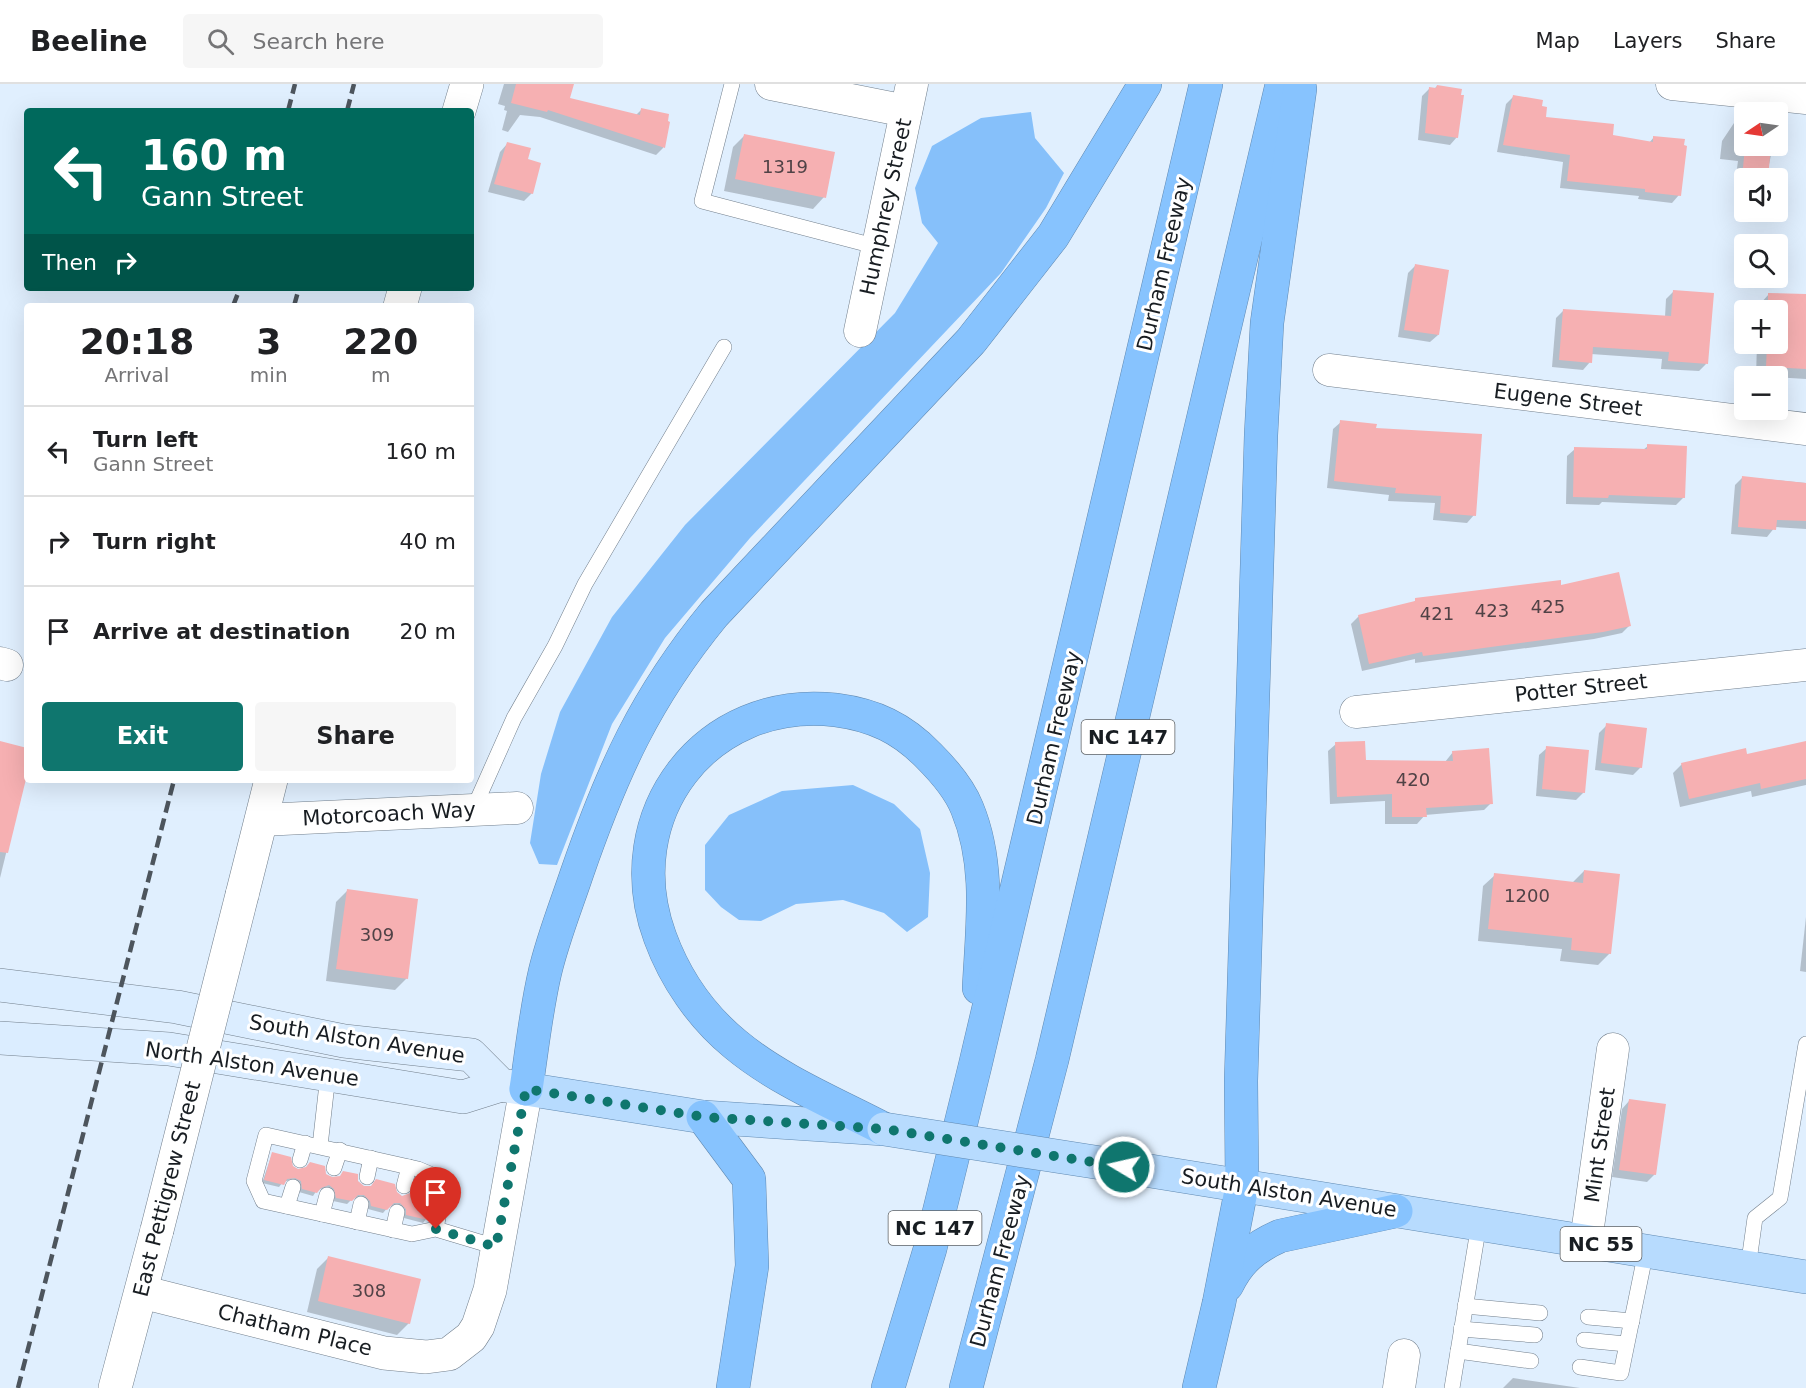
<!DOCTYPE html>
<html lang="en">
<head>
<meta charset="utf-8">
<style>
	:root { --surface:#fff; --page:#f6f6f6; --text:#202124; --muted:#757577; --line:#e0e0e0; --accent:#0f766e }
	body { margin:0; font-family:"DejaVu Sans",sans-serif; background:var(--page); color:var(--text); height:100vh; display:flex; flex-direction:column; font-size:22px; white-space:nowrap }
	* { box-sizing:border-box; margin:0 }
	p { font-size:20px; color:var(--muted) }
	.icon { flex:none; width:33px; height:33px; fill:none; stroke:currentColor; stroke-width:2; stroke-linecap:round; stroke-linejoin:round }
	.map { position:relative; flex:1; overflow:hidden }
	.panel { position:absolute; left:24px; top:219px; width:450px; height:480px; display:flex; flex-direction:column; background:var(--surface); border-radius:6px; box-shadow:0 6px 24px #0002 }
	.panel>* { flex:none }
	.banner { position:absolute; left:24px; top:24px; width:450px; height:183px; border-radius:6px; box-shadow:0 6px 24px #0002; background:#00695c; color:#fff; overflow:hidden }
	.needle { width:39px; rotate:257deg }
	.buttons { position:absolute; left:1734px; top:18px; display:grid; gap:12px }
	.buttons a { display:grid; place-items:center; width:54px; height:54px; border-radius:6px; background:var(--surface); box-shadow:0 6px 24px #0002; font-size:30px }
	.pin { position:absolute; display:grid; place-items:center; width:51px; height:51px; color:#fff; margin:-62px -26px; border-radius:50% 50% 50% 0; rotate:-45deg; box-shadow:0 0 6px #0007 }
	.pin .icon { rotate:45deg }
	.me { position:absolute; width:66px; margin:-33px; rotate:279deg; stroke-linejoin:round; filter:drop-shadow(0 0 4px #0008) }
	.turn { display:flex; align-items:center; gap:21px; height:126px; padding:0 18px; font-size:27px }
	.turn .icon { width:78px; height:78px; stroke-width:2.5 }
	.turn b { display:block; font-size:42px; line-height:51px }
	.then { display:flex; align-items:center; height:57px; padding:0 18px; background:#0003; gap:12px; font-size:22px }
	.eta { display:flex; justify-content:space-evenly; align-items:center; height:102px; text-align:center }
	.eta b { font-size:36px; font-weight:600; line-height:42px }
	.primary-button { display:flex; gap:12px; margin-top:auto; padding:12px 18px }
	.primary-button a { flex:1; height:69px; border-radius:6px; background:var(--accent); color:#fff; font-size:24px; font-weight:600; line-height:69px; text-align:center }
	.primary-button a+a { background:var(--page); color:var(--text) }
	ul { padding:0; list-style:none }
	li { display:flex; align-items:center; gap:18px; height:90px; padding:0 18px; border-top:2px solid var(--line) }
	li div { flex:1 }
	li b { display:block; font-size:22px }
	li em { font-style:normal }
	header { display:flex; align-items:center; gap:36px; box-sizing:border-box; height:84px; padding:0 30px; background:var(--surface); border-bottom:2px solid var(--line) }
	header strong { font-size:28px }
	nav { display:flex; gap:33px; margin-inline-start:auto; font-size:21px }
	.search { width:420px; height:54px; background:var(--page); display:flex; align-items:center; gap:15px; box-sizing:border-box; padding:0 21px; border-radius:6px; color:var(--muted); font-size:22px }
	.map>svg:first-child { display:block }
</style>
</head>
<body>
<header>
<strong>Beeline</strong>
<div class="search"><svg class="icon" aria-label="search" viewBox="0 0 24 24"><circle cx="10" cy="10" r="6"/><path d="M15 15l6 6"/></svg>Search here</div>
<nav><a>Map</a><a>Layers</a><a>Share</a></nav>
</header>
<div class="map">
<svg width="1806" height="1304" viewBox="0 0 1806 1304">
	<rect width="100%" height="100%" fill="#e0effe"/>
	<g fill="#86c0fa">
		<polygon points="1031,28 1035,54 1064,89 1046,124 1001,189 750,454 665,554 612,640 557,781 539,780 530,759 541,690 560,628 612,533 685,441 895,229 938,159 922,139 915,104 932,62 981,34"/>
		<polygon points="853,701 894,720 920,745 930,789 928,833 907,848 884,829 843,816 796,820 761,837 739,836 721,823 705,806 705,761 729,731 782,707"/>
	</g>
	<g fill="#0003">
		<polygon points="504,0 560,0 568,15 636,31 642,25 669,39 663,64 656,71 540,33 520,31 508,48 502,46 507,27 504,26 505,22 498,20"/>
		<polygon points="1437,2 1457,53 1450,61 1418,56 1422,12 1429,5 1434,5"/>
		<polygon points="1513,13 1540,24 1544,34 1612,53 1649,59 1654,53 1679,111 1672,119 1638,115 1639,112 1560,104 1563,78 1497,68 1506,20"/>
		<polygon points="1734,39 1744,40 1744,62 1773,62 1766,94 1744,94 1744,107 1734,106 1738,77 1720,75 1722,57"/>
		<polygon points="745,51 824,113 813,125 724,107 733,63"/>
		<polygon points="507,60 526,77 532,109 524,117 488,108 500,68"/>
		<polygon points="1415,182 1438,251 1430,258 1398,253 1408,189"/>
		<polygon points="1674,207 1706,280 1699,287 1661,285 1662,275 1591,270 1590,278 1583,286 1552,283 1556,234 1564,226 1665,233 1666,215"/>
		<polygon points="1769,210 1806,211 1806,295 1756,292 1757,260 1778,260 1778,226 1758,226 1759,221"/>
		<polygon points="1341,338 1375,345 1474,431 1467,439 1433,436 1435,419 1388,417 1389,411 1327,404 1333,345"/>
		<polygon points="1648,362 1684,413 1676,421 1602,418 1599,421 1566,420 1567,372 1575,365 1643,366"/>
		<polygon points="1743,393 1806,399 1806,445 1775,443 1767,453 1731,450 1735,401"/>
		<polygon points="1560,503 1630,541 1622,549 1594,555 1415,579 1415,575 1362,587 1351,540 1359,532 1412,520 1416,516"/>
		<polygon points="1607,641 1641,683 1633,691 1595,686 1599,649"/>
		<polygon points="0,659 27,666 27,684 0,794"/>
		<polygon points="1336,660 1364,677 1445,678 1453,668 1491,719 1484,726 1425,731 1417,740 1385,740 1385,717 1330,720 1328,667"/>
		<polygon points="1806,660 1806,701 1752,713 1751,707 1680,723 1673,689 1682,680 1746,672"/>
		<polygon points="1547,664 1584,708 1576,716 1536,712 1539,671"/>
		<polygon points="1584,787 1610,869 1598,881 1560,877 1562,865 1478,857 1483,802 1495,791 1572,799"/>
		<polygon points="347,807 407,894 395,906 326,897 336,818"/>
		<polygon points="1806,833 1806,888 1800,887"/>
		<polygon points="1629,1017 1655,1090 1647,1098 1612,1093 1622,1025"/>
		<polygon points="272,1070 298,1087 357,1097 364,1104 393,1106 426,1135 423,1139 404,1134 403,1128 396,1121 389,1122 383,1129 368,1125 367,1120 360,1113 353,1114 347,1120 333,1117 331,1108 325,1104 317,1106 313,1112 299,1108 298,1100 291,1096 283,1098 279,1103 262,1099"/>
		<polygon points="329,1173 409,1239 397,1251 307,1228 317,1185"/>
		<polygon points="1513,1294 1580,1304 1503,1304"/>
	</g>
	<g fill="#f6b0b2">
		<polygon points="516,0 574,0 570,14 640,31 641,24 669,30 668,37 670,38 665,64 548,26 547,28 511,19"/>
		<polygon points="1437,1 1462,5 1461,11 1464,11 1458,54 1425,49 1429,3 1436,4"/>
		<polygon points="1513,11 1543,16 1542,22 1547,23 1546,33 1614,40 1613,51 1653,58 1653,52 1685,55 1684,61 1687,62 1681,112 1645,108 1645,105 1567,97 1570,71 1503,61"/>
		<polygon points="744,50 835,68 826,114 735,95"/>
		<polygon points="507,58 531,64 528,75 541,79 533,110 494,100"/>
		<polygon points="1745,62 1771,62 1768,94 1742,94"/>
		<polygon points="1415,180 1449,186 1439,251 1404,246"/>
		<polygon points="1673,206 1714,209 1708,280 1668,277 1669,268 1593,263 1592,279 1559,276 1563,225 1671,232"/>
		<polygon points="1768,209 1806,210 1806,285 1766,283 1767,260 1778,260 1778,226 1768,226"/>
		<polygon points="1340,336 1377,340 1376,344 1482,350 1476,432 1440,429 1441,412 1395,409 1396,404 1334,397"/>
		<polygon points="1647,360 1687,362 1685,414 1609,411 1608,414 1573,413 1574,363 1647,365"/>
		<polygon points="1742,392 1806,399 1806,437 1777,436 1776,446 1738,443"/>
		<polygon points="1619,488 1631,542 1603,548 1454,568 1423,572 1422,568 1369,580 1358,531 1415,517 1415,514 1561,496 1561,501"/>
		<polygon points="1606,639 1647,644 1642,684 1601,679"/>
		<polygon points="0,657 27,664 27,691 8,769 0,768"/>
		<polygon points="1365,657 1366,676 1453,677 1452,667 1489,664 1493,720 1426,724 1427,733 1392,733 1392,710 1337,713 1335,658"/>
		<polygon points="1806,657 1806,695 1761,705 1760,699 1689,715 1681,679 1746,664 1747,670"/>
		<polygon points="1546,662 1589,666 1585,709 1542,705"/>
		<polygon points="1584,786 1620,790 1611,870 1571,866 1572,854 1488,845 1494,789 1583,799"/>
		<polygon points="347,805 418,815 408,895 336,885"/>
		<polygon points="1629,1015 1666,1020 1656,1091 1619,1086"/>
		<polygon points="272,1068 291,1073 293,1082 298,1085 306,1083 310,1078 325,1082 326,1090 332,1093 340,1092 343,1087 358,1090 358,1097 364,1102 371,1102 376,1095 395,1100 397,1108 402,1112 410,1109 413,1105 431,1109 428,1136 406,1131 406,1125 400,1119 394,1119 387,1126 371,1122 370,1117 364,1111 358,1111 352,1117 336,1114 334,1105 329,1101 321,1104 317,1109 302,1105 301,1097 295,1094 287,1095 284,1101 264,1096"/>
		<polygon points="328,1172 421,1195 410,1240 318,1217"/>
	</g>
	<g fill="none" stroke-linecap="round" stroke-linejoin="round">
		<g stroke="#727f8c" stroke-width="16">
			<g id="service">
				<polyline points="732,0 702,117 878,163"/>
				<polyline points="473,726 514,634 555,562 585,500 724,263"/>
				<polyline points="320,1062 328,991"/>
				<polyline points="300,1076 305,1059"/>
				<polyline points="334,1084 340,1066"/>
				<polyline points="367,1093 371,1074"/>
				<polyline points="404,1102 409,1083"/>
				<polyline points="287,1122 293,1103"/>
				<polyline points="322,1130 327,1111"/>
				<polyline points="357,1138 361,1120"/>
				<polyline points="436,1145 442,1111 437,1093 418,1085 266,1051 254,1097 263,1117 412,1150 436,1145 496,1163"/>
				<polyline points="393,1146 397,1128"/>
				<polyline points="1748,1184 1755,1134 1780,1114 1806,960"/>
				<polyline points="1465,1222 1540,1229"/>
				<polyline points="1588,1233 1632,1237"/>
				<polyline points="1461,1245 1535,1251"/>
				<polyline points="1584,1256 1626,1260"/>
				<polyline points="1458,1267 1531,1277"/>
				<polyline points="1580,1283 1621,1289 1646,1167"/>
				<polyline points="1452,1304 1479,1140"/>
			</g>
		</g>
		<g stroke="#727f8c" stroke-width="33">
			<g id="minor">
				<polyline points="771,0 906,27"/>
				<polyline points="1672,0 1806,14"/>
				<polyline points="860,247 912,0"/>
				<polyline points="1329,286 1806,345"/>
				<polyline points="0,579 7,581"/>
				<polyline points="1356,628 1806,581"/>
				<polyline points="261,736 517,724"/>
				<polyline points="1586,1157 1613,965"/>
				<polyline points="1399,1304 1404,1271"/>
			</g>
		</g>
		<g stroke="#727f8c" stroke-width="34">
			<g id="tertiary">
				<polyline points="459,27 467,0"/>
				<polyline points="400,222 405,204"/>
				<polyline points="242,811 271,696"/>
				<polyline points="142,1208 384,1269 426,1273 449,1270 471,1253 478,1242 490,1206 526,1005"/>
				<polyline points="115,1304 157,1146"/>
			</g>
		</g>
		<g stroke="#727f8c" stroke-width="34">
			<g id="secondary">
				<polyline points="0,901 177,923 344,957 471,971 501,1001 526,1005"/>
				<polyline points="0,954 169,965 463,1013 501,1001"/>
			</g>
		</g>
		<g stroke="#6089b1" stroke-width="34">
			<g id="primary">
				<polyline points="526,1005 703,1033 884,1045"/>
				<polyline points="1101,1079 1806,1193"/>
			</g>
		</g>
		<g stroke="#6089b1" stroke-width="34">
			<g id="motorway">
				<path d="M526,1005C532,966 536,926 545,888C553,854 566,822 577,789C612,688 645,614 714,530L971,257L1053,152L1145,0"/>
				<polyline points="703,1033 749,1095 752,1182 733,1304"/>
				<path d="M884,1045C834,1019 778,996 735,960C701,932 675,894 660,853C615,731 706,611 836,626C874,631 902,644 929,672C944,687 959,704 967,724C991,782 982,843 979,904"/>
				<path d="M1227,1201C1239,1176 1255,1163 1280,1152L1396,1127"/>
				<polyline points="888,1304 930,1165 975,982 1206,0"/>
				<polyline points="966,1304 1052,976 1282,0"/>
				<polyline points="1199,1304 1219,1219 1242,1102 1241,997 1261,351 1267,239 1300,5"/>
			</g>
		</g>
		<use href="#service" stroke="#fff" stroke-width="15"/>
		<use href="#minor" stroke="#fff" stroke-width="32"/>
		<use href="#tertiary" stroke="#fff" stroke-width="33"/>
		<use href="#secondary" stroke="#dbedff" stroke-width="33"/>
		<use href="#primary" stroke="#b7dbfe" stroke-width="33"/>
		<use href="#motorway" stroke="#87c3fe" stroke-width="33"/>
		<g stroke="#4d555d" stroke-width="4.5" stroke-dasharray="12 6" stroke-linecap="butt">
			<polyline points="288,27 295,0"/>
			<polyline points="347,27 354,0"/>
			<polyline points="233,222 240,204"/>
			<polyline points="294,222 299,204"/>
			<polyline points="18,1304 174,696"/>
		</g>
		<g stroke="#727f8c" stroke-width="34" stroke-linecap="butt">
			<polyline id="tertiary-bridge" points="157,1146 242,811"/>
		</g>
		<g stroke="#6089b1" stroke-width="34" stroke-linecap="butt">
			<polyline id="primary-bridge" points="884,1045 1101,1079"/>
		</g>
		<use href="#tertiary-bridge" stroke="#fff" stroke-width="33"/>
		<use href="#primary-bridge" stroke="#b7dbfe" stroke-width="33"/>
	</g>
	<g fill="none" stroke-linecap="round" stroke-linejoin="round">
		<polyline stroke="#0f766e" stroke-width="10" stroke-dasharray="0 18" points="436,1145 496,1163 526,1005 704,1033 884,1045 1124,1083"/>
	</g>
	<g text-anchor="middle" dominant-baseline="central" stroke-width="6" stroke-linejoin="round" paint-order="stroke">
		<g font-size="18" fill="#504246">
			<text x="785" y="82">1319</text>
			<text x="1548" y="522">425</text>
			<text x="1492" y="526">423</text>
			<text x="1437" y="529">421</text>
			<text x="1413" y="695">420</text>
			<text x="1527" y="811">1200</text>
			<text x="377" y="850">309</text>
			<text x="369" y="1206">308</text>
		</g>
		<g fill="#fff" stroke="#5d6164" stroke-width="1.5">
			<rect x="1081.5" y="636" width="93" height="34" rx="4.5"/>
			<rect x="888.5" y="1127" width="93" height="34" rx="4.5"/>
			<rect x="1560.5" y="1143" width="81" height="34" rx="4.5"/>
		</g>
		<g font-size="20" font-weight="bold" fill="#181d22">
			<text x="1128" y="653">NC 147</text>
			<text x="935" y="1144">NC 147</text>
			<text x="1601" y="1160">NC 55</text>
		</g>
		<g font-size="21" fill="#181d22" stroke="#fff">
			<text transform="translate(886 123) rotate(-78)">Humphrey Street</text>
			<text transform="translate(1164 180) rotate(-77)">Durham Freeway</text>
			<text transform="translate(1568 316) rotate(7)">Eugene Street</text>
			<text transform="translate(1581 604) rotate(-6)">Potter Street</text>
			<text transform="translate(1054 654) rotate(-77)">Durham Freeway</text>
			<text transform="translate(389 730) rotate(-3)">Motorcoach Way</text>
			<text transform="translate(357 955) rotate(9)">South Alston Avenue</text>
			<text transform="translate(252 980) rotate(8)">North Alston Avenue</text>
			<text transform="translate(1600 1061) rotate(-82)">Mint Street</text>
			<text transform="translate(167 1105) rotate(-76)">East Pettigrew Street</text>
			<text transform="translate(1289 1109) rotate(9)">South Alston Avenue</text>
			<text transform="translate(1000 1177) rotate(-75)">Durham Freeway</text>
			<text transform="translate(295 1246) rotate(14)">Chatham Place</text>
		</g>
	</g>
</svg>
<div class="buttons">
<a><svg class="needle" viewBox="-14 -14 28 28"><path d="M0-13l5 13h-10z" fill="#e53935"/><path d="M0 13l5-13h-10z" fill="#757577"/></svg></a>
<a><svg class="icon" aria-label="sound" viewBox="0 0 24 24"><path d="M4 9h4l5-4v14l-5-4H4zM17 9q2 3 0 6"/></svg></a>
<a><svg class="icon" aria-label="search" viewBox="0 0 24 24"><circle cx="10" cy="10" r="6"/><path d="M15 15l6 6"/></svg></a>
<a>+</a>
<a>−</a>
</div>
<div class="pin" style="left:436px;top:1145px;background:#d93025"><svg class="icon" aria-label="arrive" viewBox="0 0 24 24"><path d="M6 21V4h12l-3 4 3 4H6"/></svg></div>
<svg class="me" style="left:1124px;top:1083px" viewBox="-20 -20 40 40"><circle r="17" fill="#0f766e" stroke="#fff" stroke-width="3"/><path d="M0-11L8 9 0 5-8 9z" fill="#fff"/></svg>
<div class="banner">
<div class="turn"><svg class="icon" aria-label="left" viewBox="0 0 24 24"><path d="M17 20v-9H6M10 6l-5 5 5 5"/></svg><div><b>160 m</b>Gann Street</div></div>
<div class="then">Then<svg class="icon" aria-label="right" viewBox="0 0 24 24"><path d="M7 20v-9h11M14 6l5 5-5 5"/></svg></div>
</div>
<section class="panel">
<div class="eta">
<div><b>20:18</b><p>Arrival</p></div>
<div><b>3</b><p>min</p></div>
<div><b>220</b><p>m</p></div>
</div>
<ul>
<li><svg class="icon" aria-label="left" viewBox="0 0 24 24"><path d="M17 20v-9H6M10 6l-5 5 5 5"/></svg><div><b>Turn left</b><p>Gann Street</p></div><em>160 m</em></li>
<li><svg class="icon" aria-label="right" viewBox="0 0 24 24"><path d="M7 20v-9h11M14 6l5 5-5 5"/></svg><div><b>Turn right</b></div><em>40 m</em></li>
<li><svg class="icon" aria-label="arrive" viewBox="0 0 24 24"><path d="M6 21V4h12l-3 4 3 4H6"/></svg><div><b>Arrive at destination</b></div><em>20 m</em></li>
</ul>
<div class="primary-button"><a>Exit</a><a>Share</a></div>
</section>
</div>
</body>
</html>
